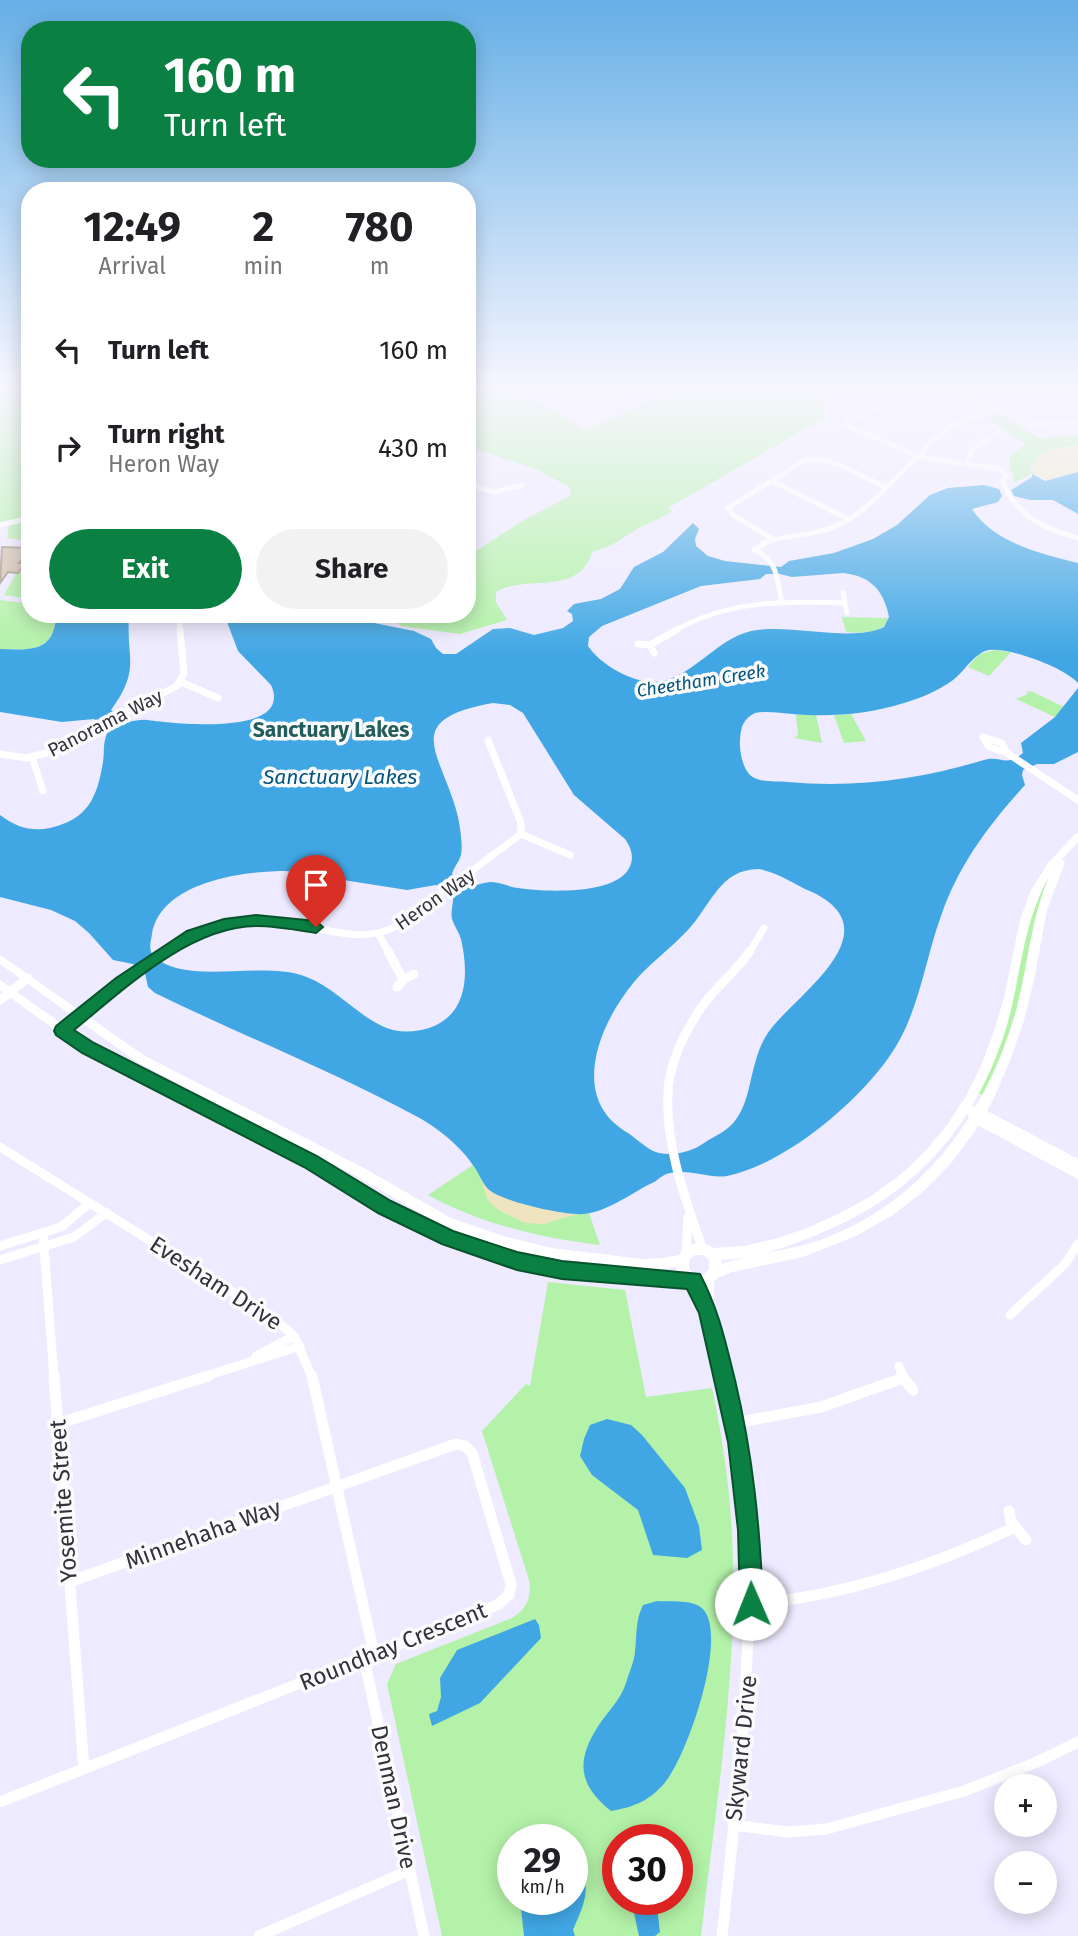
<!DOCTYPE html>
<html lang="en">
<head>
<meta charset="utf-8">
<style>
	:root { --surface:#fff; --page:#f2f2f2; --text:#202124; --muted:#757577; --accent:#0b8043 }
	body { margin:0; font-family:"Fira Sans",sans-serif; background:var(--page); color:var(--text); height:100vh; display:flex; flex-direction:column; font-size:26px; white-space:nowrap }
	* { box-sizing:border-box; margin:0 }
	p { font-size:23px; color:var(--muted) }
	.icon { flex:none; width:38px; height:38px; fill:none; stroke:currentColor; stroke-width:2; stroke-linecap:round; stroke-linejoin:round }
	.map { position:relative; flex:1; overflow:hidden }
	.panel { position:absolute; left:21px; top:182px; width:455px; height:441px; display:flex; flex-direction:column; background:var(--surface); border-radius:28px; box-shadow:0 4px 18px #0003 }
	.panel>* { flex:none }
	.guide { position:absolute; left:21px; top:21px; width:455px; height:147px; border-radius:28px; box-shadow:0 4px 18px #0003; background:#0b8043; color:#fff; overflow:hidden }
	.controls { position:absolute; left:994px; top:1774px; display:grid; gap:14px }
	.controls a { display:grid; place-items:center; width:63px; height:63px; border-radius:50%; background:var(--surface); box-shadow:0 4px 18px #0003; font-size:35px }
	.speed { position:absolute; left:497px; top:1824px; display:flex; gap:14px; font-size:35px; font-weight:700; text-align:center }
	.speed>* { display:grid; place-content:center; width:91px; height:91px; border-radius:50%; background:var(--surface); box-shadow:0 4px 18px #0003; line-height:1 }
	.speed small { font-size:18px; font-weight:400 }
	.speed .limit { border:10px solid #d22; background:#fff; color:#111 }
	.pin { position:absolute; display:grid; place-items:center; width:60px; height:60px; color:#fff; margin:-72px -30px; border-radius:50% 50% 50% 0; rotate:-45deg; box-shadow:0 0 7px #0007 }
	.pin .icon { rotate:45deg }
	.me { position:absolute; width:77px; margin:-38px; rotate:359deg; stroke-linejoin:round; filter:drop-shadow(0 0 5px #0008) }
	.turn { display:flex; align-items:center; gap:24px; height:147px; padding:0 28px; font-size:32px }
	.turn .icon { width:91px; height:91px; stroke-width:2.5 }
	.turn b { display:block; font-size:49px; line-height:60px }
	.eta { display:flex; justify-content:space-evenly; align-items:center; height:119px; text-align:center }
	.eta b { font-size:42px; font-weight:700; line-height:49px }
	.action { display:flex; gap:14px; margin-top:auto; padding:14px 28px }
	.action a { flex:1; height:80px; border-radius:42px; background:var(--accent); color:#fff; font-size:28px; font-weight:700; line-height:80px; text-align:center }
	.action a+a { background:var(--page); color:var(--text) }
	ul { padding:0; list-style:none }
	li { display:flex; align-items:center; gap:21px; height:98px; padding:0 28px }
	li div { flex:1 }
	li b { display:block; font-size:26px }
	li em { font-style:normal }
	.map>svg:first-child { display:block }
</style>
</head>
<body>
<div class="map">
<svg width="1078" height="1936" viewBox="0 0 1078 1936">
	<rect width="100%" height="100%" fill="#eeeaff"/>
	<g fill="#b3f2a8" fill-rule="evenodd">
		<polygon points="0,385 30,385 30,541 7,538 10,520 0,522"/>
		<path d="M467,385C476,385 486,384 495,385C524,391 559,415 585,430L687,385H810L824,405L826,417L668,508L672,511C661,519 648,523 637,529C622,539 610,547 592,552C579,597 526,574 496,592V602L507,620L460,634L401,626L394,620L366,614H467V557L522,521L570,496L571,488L538,470L467,446Z"/>
		<path d="M1003,412V416L1039,438L1078,435V445C1056,448 1040,449 1030,470L1033,473L1014,483L1013,473L1009,469L1010,456L1025,444L989,419L982,418H993Z"/>
		<polygon points="30,549 30,599 4,595"/>
		<path d="M0,600L30,604V614H56C55,653 30,650 0,649Z"/>
		<path d="M842,617L889,618V619C881,635 862,633 846,632Z"/>
		<polygon points="996,650 1011,652 989,676 968,667 979,654"/>
		<polygon points="1027,691 1033,692 1064,707 1055,717 1016,699 1028,694"/>
		<polygon points="851,714 866,741 844,743 834,715"/>
		<polygon points="796,715 816,715 822,743 794,738 798,735"/>
		<polygon points="1048,878 1021,998 987,1097 978,1093 1032,909"/>
		<path d="M473,1165L491,1191L577,1214L589,1213L600,1245C540,1238 481,1224 428,1195Z"/>
		<path d="M548,1282L625,1290L646,1397L712,1388C724,1445 732,1503 733,1561C736,1686 715,1812 701,1936H442L387,1684L396,1664L512,1618C527,1609 532,1597 529,1580L482,1431L526,1384L530,1386ZM513,1839H572V1899H513ZM618,1839H677V1899H618Z"/>
	</g>
	<g fill="#eee4bf">
		<path d="M1078,446V472L1046,480L1033,474C1031,449 1059,448 1078,446Z"/>
		<path d="M480,1177C495,1204 549,1209 577,1214L544,1224L525,1223L500,1211L488,1201Z"/>
	</g>
	<g fill="#41a7e4" fill-rule="evenodd">
		<polygon points="1078,472 1078,514 1053,500 1030,500 1014,496 1011,490 1032,477 1032,474 1045,481"/>
		<path d="M984,485L999,489L1002,496L998,502L972,509C994,543 1042,554 1078,563V683C1065,668 1010,647 989,650C975,652 964,672 953,680C938,691 921,698 904,703C873,713 840,716 808,715C790,715 772,710 755,713C743,719 741,727 740,739C739,749 742,767 750,775C759,783 776,781 787,782C855,788 918,780 984,760C1001,755 1005,768 1023,753L1021,743L1055,717L1078,688V752L1054,764H1037L1023,770L1022,775L1025,785C989,825 959,864 941,916C924,963 919,1015 889,1057C856,1104 785,1164 727,1176C709,1179 693,1169 670,1173C662,1174 658,1181 650,1184C628,1195 602,1216 576,1214C557,1213 499,1201 487,1188C482,1182 479,1174 475,1168C461,1146 437,1127 414,1115C330,1070 241,1035 155,993L148,987L145,973L133,964L113,960L89,933L75,921L51,910L0,897V815C16,827 31,832 50,828C88,819 97,798 103,762C105,749 102,745 108,731L94,719L62,722L0,712V649C30,650 55,653 56,614H129C126,660 141,669 111,710L120,720C129,724 138,719 147,720C169,723 295,738 271,685L238,651L224,614H354L364,621L414,631L431,639L436,648L443,654H456L493,629L510,628L534,635L563,628L573,621L572,614L567,611L574,604L601,599L620,589L634,567L663,552L693,523L699,529L695,539L696,546L708,556L725,561L781,567L789,561L834,553L873,539L897,525L930,495L948,488ZM843,573C870,576 884,590 889,617L884,627C852,643 790,623 751,631C715,639 690,682 652,682C630,681 601,665 588,646L589,637L602,626L701,586L760,579L766,574H780L792,577ZM493,703L510,705L523,713L574,795L625,839C632,849 635,859 628,870C612,895 544,892 518,888C509,887 500,882 491,882C484,882 477,886 469,886L452,874C454,867 459,862 461,855C463,845 460,827 458,817C443,754 397,720 493,703ZM759,869C780,873 793,884 812,892C894,931 797,994 770,1030C748,1060 754,1099 734,1122C726,1132 714,1136 704,1143C691,1152 675,1156 659,1153C649,1151 637,1139 628,1133C568,1099 599,1024 634,982C650,963 670,949 687,931C711,906 719,869 759,869ZM286,871L407,890L436,885L452,894C455,902 450,910 452,919C454,926 459,932 461,939C469,974 468,1015 429,1028C414,1033 396,1033 382,1026C353,1012 333,985 301,975C260,962 194,983 160,961C147,953 150,946 152,934C161,882 243,871 286,871Z"/>
		<polygon points="607,1419 631,1425 642,1435 685,1488 699,1526 702,1550 687,1558 653,1555 638,1510 592,1475 580,1456 584,1439 590,1425"/>
		<path d="M657,1601C672,1602 693,1599 703,1609C729,1637 686,1761 662,1786C647,1802 633,1807 611,1811C580,1786 575,1763 597,1728C607,1712 620,1701 626,1683C629,1673 634,1662 635,1652C637,1635 635,1621 643,1605Z"/>
		<polygon points="535,1619 539,1625 541,1638 480,1703 432,1726 429,1714 437,1711 441,1697 440,1678 457,1650"/>
		<path d="M572,1857C595,1883 585,1902 573,1930L575,1936H524L520,1899H572Z"/>
		<polygon points="631,1899 656,1899 660,1932 655,1936 639,1936"/>
	</g>
	<polygon fill="#d3c0ab" stroke="#a69481" stroke-width="2" points="2,547 26,548 22,554 26,554 19,563 25,563 18,573 8,572 0,583"/>
	<g fill="none" stroke-linecap="round" stroke-linejoin="round">
		<g stroke="#fff" stroke-width="5">
			<path d="M549,385C580,399 607,404 637,385"/>
			<polyline points="1070,385 1078,399"/>
			<polyline points="591,401 595,411 606,417"/>
			<polyline points="882,407 849,420 845,425 911,453"/>
			<polyline points="1029,424 1078,422"/>
			<path d="M922,453C939,430 960,420 987,414"/>
			<path d="M919,457L1000,469L1007,475L1003,481C1015,516 1045,529 1078,538"/>
			<polyline points="967,463 971,451 998,433"/>
			<polyline points="772,481 850,520"/>
			<polyline points="467,484 494,492 522,485"/>
			<polyline points="0,525 30,518"/>
			<path d="M773,539L733,515L728,508L803,461C830,454 861,476 885,487"/>
			<path d="M763,543C784,535 807,536 828,529C865,517 889,483 917,457"/>
			<path d="M766,543L754,550C778,559 777,580 782,603"/>
			<polyline points="843,593 847,613"/>
			<polyline points="178,614 180,631"/>
			<path d="M674,631C729,600 783,601 844,603"/>
		</g>
		<g stroke="#fff" stroke-width="7">
			<polyline points="638,644 650,645 654,653"/>
			<polyline points="650,645 678,629"/>
			<polyline points="181,682 218,698"/>
			<polyline points="983,737 989,747 1007,753 1078,800"/>
			<polyline points="983,737 1002,743 1007,753"/>
			<polyline points="0,754 26,758 47,753 177,686 184,673 180,629"/>
			<polyline points="32,757 43,791"/>
			<polyline points="521,834 570,855"/>
			<polyline points="379,935 389,953"/>
			<path d="M161,953C197,933 231,919 273,921C315,923 359,948 399,925L521,834V823L488,740"/>
			<polyline points="749,953 764,928"/>
		</g>
		<g stroke="#fff" stroke-width="9">
			<polyline points="388,951 403,979"/>
			<polyline points="397,987 404,979 414,974"/>
			<polyline points="0,1000 28,978"/>
			<polyline points="62,1031 108,991 164,951"/>
			<polyline points="967,1108 978,1120 1078,1174"/>
			<polyline points="976,1110 1078,1164"/>
			<polyline points="0,1147 271,1316 294,1336 312,1377"/>
			<polyline points="43,1234 54,1377"/>
			<polyline points="0,1246 61,1227 90,1203"/>
			<path d="M703,1250C685,1199 662,1137 669,1082C673,1056 686,1030 701,1008C715,987 736,972 750,951"/>
			<polyline points="686,1253 688,1217"/>
			<polyline points="0,1260 74,1237 106,1213"/>
			<polyline points="693,1280 712,1328 726,1377"/>
			<polyline points="708,1312 710,1279"/>
			<polyline points="1010,1315 1065,1264 1078,1244"/>
			<polyline points="256,1356 294,1336"/>
			<polyline points="899,1366 903,1377"/>
			<polyline points="203,1377 300,1346"/>
		</g>
		<g stroke="#fff" stroke-width="11">
			<polyline points="54,1376 84,1769"/>
			<polyline points="312,1376 374,1654"/>
			<polyline points="902,1376 913,1390"/>
			<polyline points="735,1423 821,1407 903,1378"/>
			<polyline points="57,1424 208,1376"/>
			<polyline points="1009,1511 1011,1522 1026,1540"/>
			<path d="M751,1604C845,1596 930,1567 1015,1527"/>
			<polyline points="364,1658 424,1936"/>
			<polyline points="0,1802 497,1605 509,1595 511,1584 472,1453 465,1446 456,1444 69,1582"/>
			<polyline points="733,1825 788,1832 826,1829 964,1791 1035,1763 1078,1742"/>
			<polyline points="259,1936 410,1870"/>
			<path d="M722,1936C742,1749 768,1561 725,1376"/>
		</g>
		<g fill="#fff" fill-rule="evenodd">
			<path d="M943,385C961,385 976,401 992,405L1078,404V408L996,409V412L983,416L969,409L971,405L977,403ZM981,406L990,408V410L984,412L975,408Z"/>
			<path d="M1078,833V842L1062,859L1065,862L1047,910L1034,980L1024,1020L1011,1058L994,1098L975,1131L952,1162L925,1190L893,1215L856,1236L803,1257L732,1272L718,1278L711,1284L701,1288L687,1284L622,1282L562,1276L496,1261L444,1242L381,1211L307,1166L84,1051L0,990V980L92,1045L315,1158L389,1203L452,1233L496,1249L562,1264L637,1270L552,1260L503,1248L443,1226L356,1176L137,1062L0,964V955L145,1056L364,1168L451,1218L503,1236L552,1248L642,1259L663,1258L679,1255L685,1247L696,1243H704L714,1248L744,1246L778,1238L807,1228L838,1214L871,1196L900,1175L925,1151L947,1125L966,1096L980,1068L993,1034L1004,998L1020,920L1031,890L1048,863L1075,834ZM1049,877C1029,923 1028,973 1013,1021C982,1120 920,1204 820,1240C788,1251 754,1253 722,1264L721,1260C751,1259 781,1249 809,1238C908,1200 970,1136 1004,1035C1021,983 1021,925 1049,877ZM695,1255H703L709,1260V1269L703,1275H695L689,1269V1260ZM676,1267L677,1272L648,1271Z"/>
		</g>
	</g>
	<linearGradient id="sky" x2="0" y2="1"><stop stop-color="#65afe6"/><stop offset="0.59" stop-color="#f7f6ff"/><stop offset="1" stop-color="#f7f6ff" stop-opacity="0"/></linearGradient>
	<rect width="1078" height="656" fill="url(#sky)"/>
	<path fill="#0b8043" stroke="#07532c" stroke-width="2" d="M256,915L316,921L323,927L316,933C297,930 276,926 257,926C190,926 123,990 74,1030L94,1043L317,1156L391,1201L453,1231L517,1252L562,1261L700,1274C719,1311 725,1340 735,1380C753,1456 760,1526 763,1604L760,1612L751,1615L743,1612L740,1604L738,1530L728,1442L699,1313L687,1289L562,1279L517,1270L442,1244L378,1213L304,1167L82,1053L56,1035L54,1031L56,1026L116,978L187,931L224,919Z"/>
	<g text-anchor="middle" dominant-baseline="central" stroke-width="7" stroke-linejoin="round" paint-order="stroke">
		<g font-size="18" font-style="italic" fill="#05567f" stroke="#fbfbfb">
			<text transform="translate(701 681) rotate(-9)">Cheetham Creek</text>
		</g>
		<g font-size="19" fill="#33313b" stroke="#fbfbfb">
			<text transform="translate(105 723) rotate(-27)">Panorama Way</text>
			<text transform="translate(435 899) rotate(-35)">Heron Way</text>
		</g>
		<g font-size="21" font-weight="bold" fill="#225c5b" stroke="#fbfbfb">
			<text x="331" y="730">Sanctuary Lakes</text>
		</g>
		<g font-size="21" font-style="italic" fill="#05567f" stroke="#fbfbfb">
			<text x="340" y="777">Sanctuary Lakes</text>
		</g>
		<g font-size="23" fill="#33313b" stroke="#fbfbfb">
			<text transform="translate(216 1283) rotate(33)">Evesham Drive</text>
			<text transform="translate(63 1501) rotate(-94)">Yosemite Street</text>
			<text transform="translate(203 1534) rotate(-20)">Minnehaha Way</text>
			<text transform="translate(393 1646) rotate(-22)">Roundhay Crescent</text>
			<text transform="translate(741 1748) rotate(-84)">Skyward Drive</text>
			<text transform="translate(394 1797) rotate(78)">Denman Drive</text>
		</g>
	</g>
</svg>
<div class="controls">
<a>+</a>
<a>−</a>
</div>
<div class="speed"><div>29<small>km/h</small></div><div class="limit">30</div></div>
<div class="pin" style="left:316px;top:927px;background:#d93025"><svg class="icon" aria-label="arrive" viewBox="0 0 24 24"><path d="M6 21V4h12l-3 4 3 4H6"/></svg></div>
<svg class="me" style="left:751px;top:1604px" viewBox="-20 -20 40 40"><circle r="19" fill="#fff"/><path d="M0-13L10 11 0 6-10 11z" fill="#0b8043"/></svg>
<div class="guide">
<div class="turn"><svg class="icon" aria-label="left" viewBox="0 0 24 24"><path d="M17 20v-9H6M10 6l-5 5 5 5"/></svg><div><b>160 m</b>Turn left</div></div>
</div>
<section class="panel">
<div class="eta">
<div><b>12:49</b><p>Arrival</p></div>
<div><b>2</b><p>min</p></div>
<div><b>780</b><p>m</p></div>
</div>
<ul>
<li><svg class="icon" aria-label="left" viewBox="0 0 24 24"><path d="M17 20v-9H6M10 6l-5 5 5 5"/></svg><div><b>Turn left</b></div><em>160 m</em></li>
<li><svg class="icon" aria-label="right" viewBox="0 0 24 24"><path d="M7 20v-9h11M14 6l5 5-5 5"/></svg><div><b>Turn right</b><p>Heron Way</p></div><em>430 m</em></li>
</ul>
<div class="action"><a>Exit</a><a>Share</a></div>
</section>
</div>
</body>
</html>
